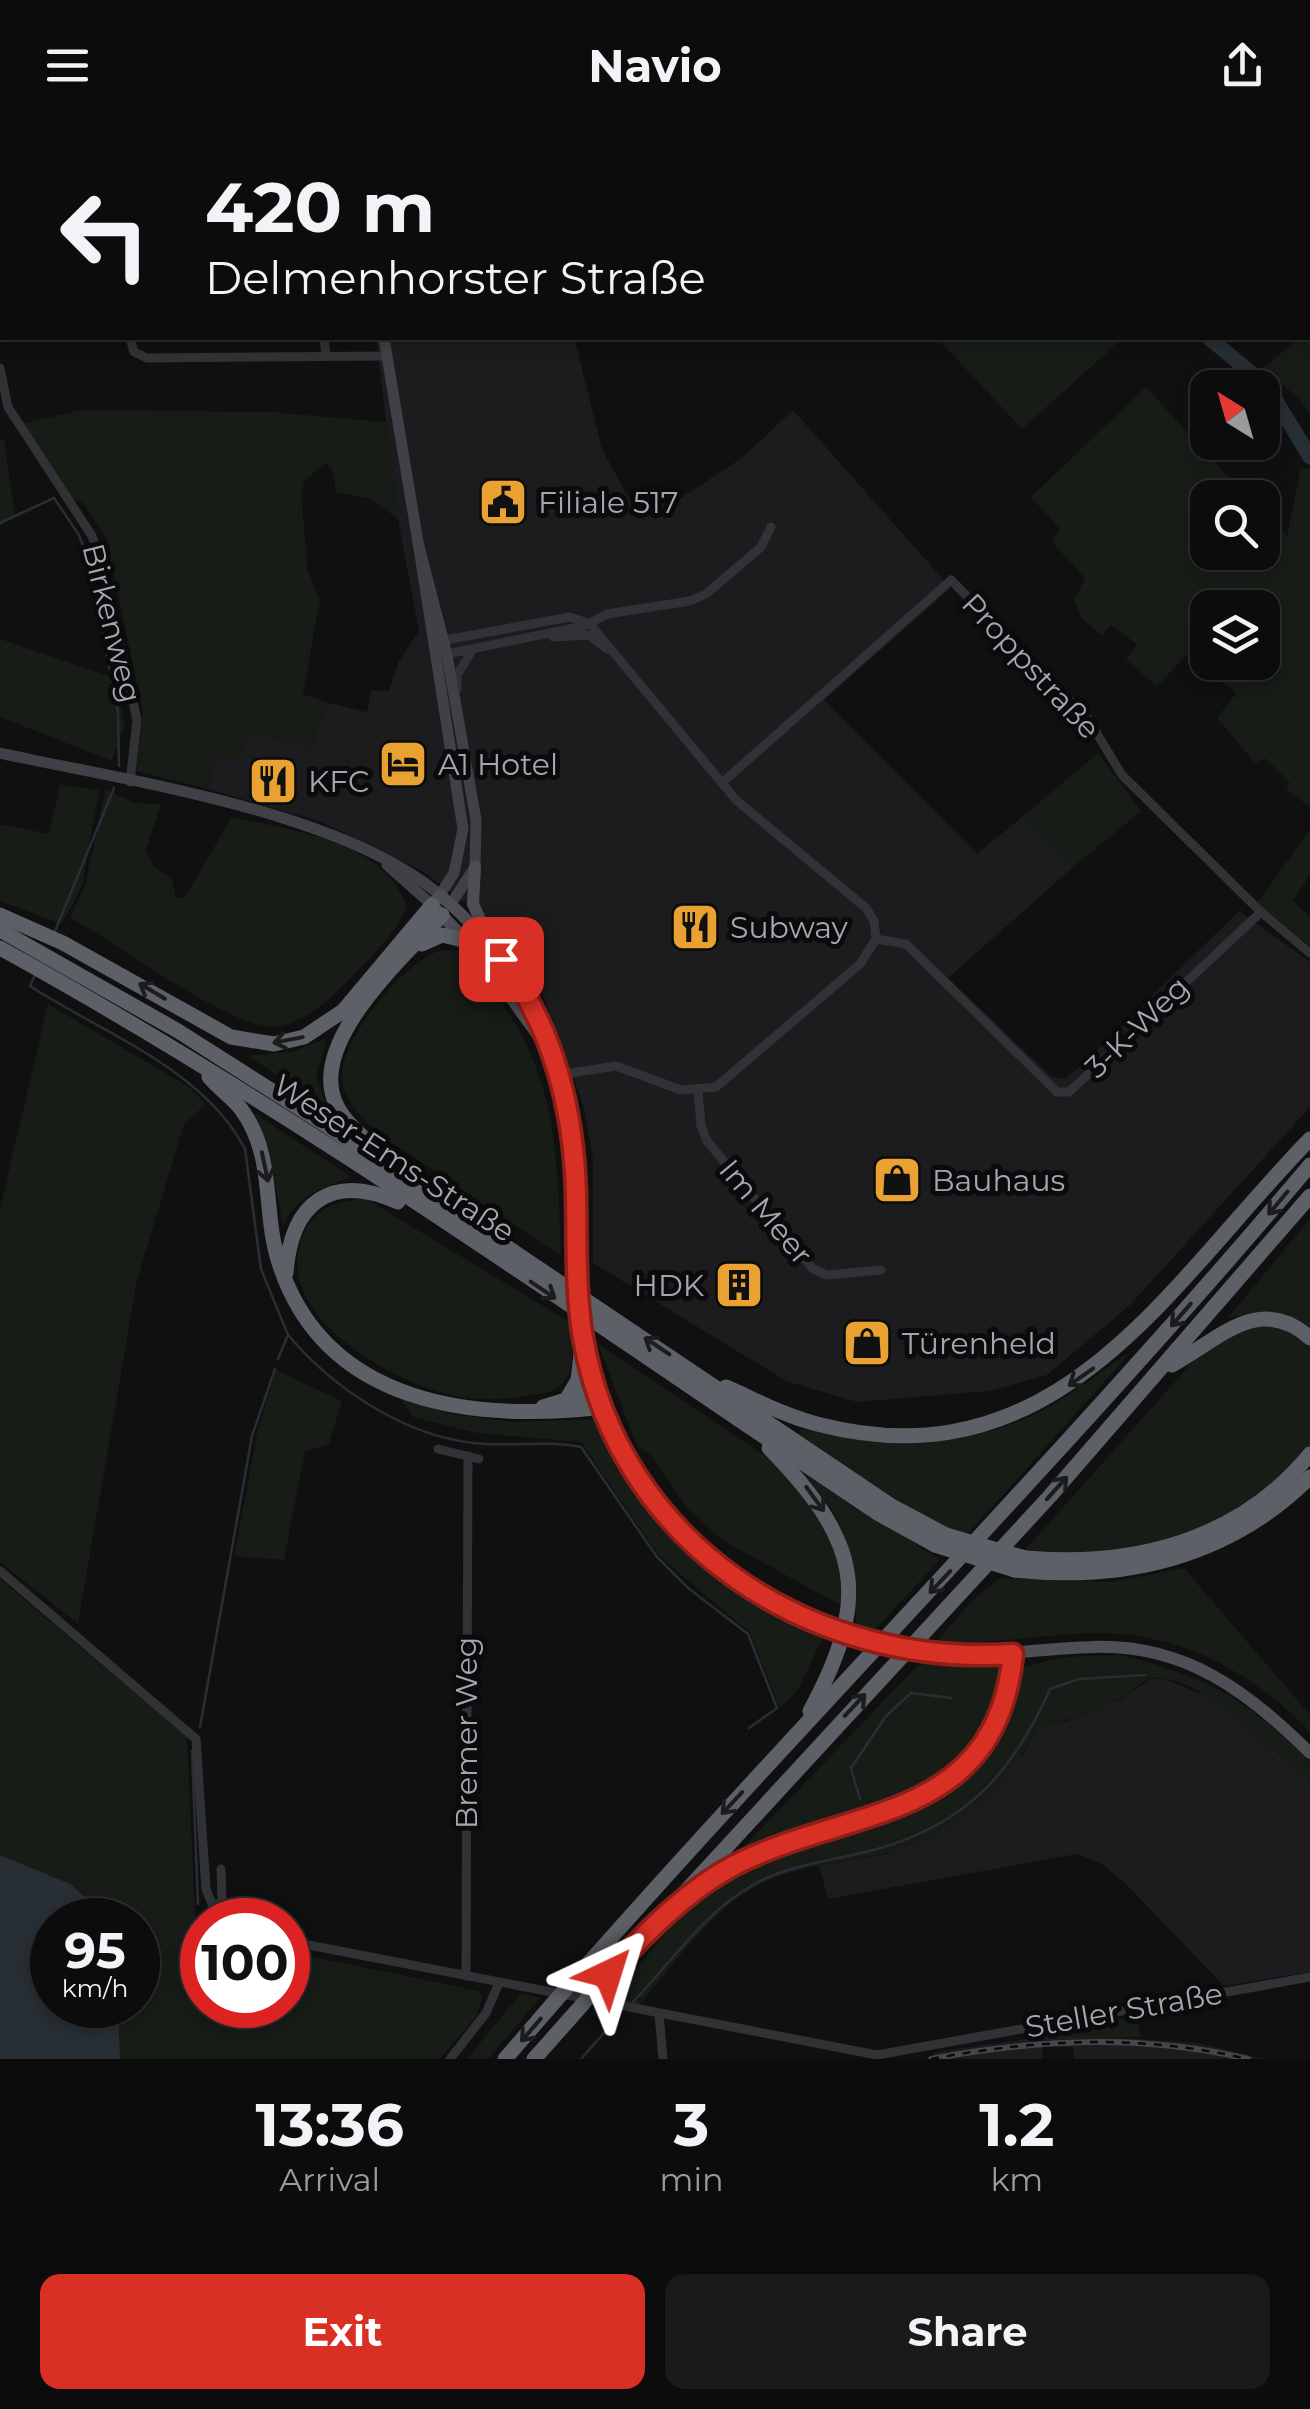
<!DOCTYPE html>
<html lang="en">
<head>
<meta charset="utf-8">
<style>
	:root { --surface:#0c0c0d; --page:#1a1a1b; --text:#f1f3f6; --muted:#9a9b9d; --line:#2c2c2e; --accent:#d93025 }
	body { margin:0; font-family:Montserrat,sans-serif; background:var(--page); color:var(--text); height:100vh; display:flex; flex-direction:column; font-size:38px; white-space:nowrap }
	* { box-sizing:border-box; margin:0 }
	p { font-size:32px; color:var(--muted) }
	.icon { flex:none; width:55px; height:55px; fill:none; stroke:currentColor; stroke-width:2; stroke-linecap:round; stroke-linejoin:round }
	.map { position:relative; height:1929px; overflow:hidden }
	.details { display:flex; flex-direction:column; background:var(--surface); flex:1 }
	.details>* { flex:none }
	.guide { position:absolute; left:0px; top:0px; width:1310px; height:210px; box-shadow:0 5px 15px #0003,0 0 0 2px var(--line); background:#0c0c0d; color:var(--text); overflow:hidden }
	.needle { width:65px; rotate:323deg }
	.controls { position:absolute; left:1190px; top:240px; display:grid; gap:20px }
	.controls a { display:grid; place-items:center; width:90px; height:90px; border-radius:20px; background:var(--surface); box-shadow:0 5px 15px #0003,0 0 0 2px var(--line); font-size:50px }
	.speed { position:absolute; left:30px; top:1768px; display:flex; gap:20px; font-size:50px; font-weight:700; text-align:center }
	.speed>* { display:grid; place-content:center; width:130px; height:130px; border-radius:50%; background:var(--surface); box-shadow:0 5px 15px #0003,0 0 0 2px var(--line); line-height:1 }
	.speed small { font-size:25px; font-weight:400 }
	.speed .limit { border:15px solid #d22; background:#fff; color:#111 }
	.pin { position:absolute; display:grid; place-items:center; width:85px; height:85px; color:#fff; margin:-42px; border-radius:20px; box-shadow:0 5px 15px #0006 }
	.me { position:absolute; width:110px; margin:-55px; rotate:41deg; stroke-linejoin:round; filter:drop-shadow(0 0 8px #0008) }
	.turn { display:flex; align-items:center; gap:35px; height:210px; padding:0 40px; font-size:45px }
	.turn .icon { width:130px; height:130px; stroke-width:2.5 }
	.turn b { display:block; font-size:70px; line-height:85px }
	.eta { display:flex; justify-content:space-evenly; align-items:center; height:170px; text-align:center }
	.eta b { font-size:60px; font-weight:700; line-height:70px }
	.primary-button { display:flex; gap:20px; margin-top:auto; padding:20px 40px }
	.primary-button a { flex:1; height:115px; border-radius:20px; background:var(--accent); color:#fff; font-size:40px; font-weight:700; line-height:115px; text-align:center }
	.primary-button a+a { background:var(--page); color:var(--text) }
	header { display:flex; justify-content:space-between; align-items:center; height:130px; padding:0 40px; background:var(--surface); font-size:45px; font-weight:700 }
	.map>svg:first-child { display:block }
</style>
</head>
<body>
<header><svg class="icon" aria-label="menu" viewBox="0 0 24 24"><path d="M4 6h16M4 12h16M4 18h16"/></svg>Navio<svg class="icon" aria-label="share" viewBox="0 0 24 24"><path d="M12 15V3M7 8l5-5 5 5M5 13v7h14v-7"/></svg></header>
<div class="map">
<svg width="1310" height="1929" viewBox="0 0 1310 1929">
	<rect width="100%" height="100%" fill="#101011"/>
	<g fill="#1c1c1e">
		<polygon points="376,208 574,208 602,319 637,383 681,368 742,328 793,280 951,458 824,570 977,724 1022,687 1072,738 948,848 1052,947 1064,949 1080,937 1239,781 1310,832 1310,977 1130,1175 1047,1245 989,1261 857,1272 786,1251 593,1133 593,1029 583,974 539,854 501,799 422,741 319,691 207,659 216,627 247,601 313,619 315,601 329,573 367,582 371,560 389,561 399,531 419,501 398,389"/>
		<polygon points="1150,1549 1165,1549 1221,1572 1310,1652 1310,1842 1224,1856 1124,1752 1103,1735 1077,1724 828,1769 819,1736 887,1724 1024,1624 1037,1597 1070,1590 1120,1570"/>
		<polygon points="1062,1904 1197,1913 1265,1929 1075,1929 1073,1917 1042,1917 1043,1929 930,1929 935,1922"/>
	</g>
	<g fill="#171c17" fill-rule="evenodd">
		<polygon points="1310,198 1310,285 1300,270 1263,238 1299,208 1308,208"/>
		<polygon points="937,208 1123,208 1022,299"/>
		<path d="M1146,257L1246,367L1208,368V422H1262L1263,383L1287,406L1301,338L1310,339V677L1286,659L1290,653L1265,628L1255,633L1217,588L1236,563L1186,525L1157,557L1126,529L1137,514L1110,495L1102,506L1082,488L1074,471L1085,448L1051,411L1060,399L1031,367ZM1208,478H1262V532H1208Z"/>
		<polygon points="81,280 270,282 387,292 398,389 371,369 336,362 332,339 326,333 305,350 301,363 308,441 320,470 303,564 329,573 315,601 314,620 248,602 239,632 216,627 207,659 136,641 143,583 106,407 83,373 67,365 21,294"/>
		<polygon points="4,308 15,387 0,395 0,310"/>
		<polygon points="0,509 112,547 125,593 112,631 0,587"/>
		<polygon points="1098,623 1141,681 1072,738 1022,687"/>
		<polygon points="60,655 99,660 82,756 62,794 0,771 0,694 49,704"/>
		<path d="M106,659L134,673L161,674L146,720L154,737L172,749L176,768H184L232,687C291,700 386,711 407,778C393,807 370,827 349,850C329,870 308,890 280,896C236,905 116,811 70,788L85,755Z"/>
		<polygon points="1310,700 1310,744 1293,771 1310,786 1310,816 1257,773"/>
		<path d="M441,820H457C476,834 489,853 502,873C558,954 558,1031 561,1126L376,1002C362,987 345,972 342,950C338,910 404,832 441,820Z"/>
		<polygon points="48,874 189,957 206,974 184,994 137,1150 78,1494 0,1432 0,1079"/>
		<polygon points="327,908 316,947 328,978 248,926 294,921"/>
		<path d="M252,982L351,1047C321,1059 297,1065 283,1096L269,1019Z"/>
		<path d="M366,1069L568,1191C571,1211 577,1231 565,1250C557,1263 546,1263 532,1265C508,1270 481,1271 456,1266C395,1254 274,1187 301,1110C311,1080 335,1070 366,1069Z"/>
		<path d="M1310,1089V1202C1286,1179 1258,1183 1228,1188Z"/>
		<path d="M1260,1194L1290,1199L1310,1217V1314C1300,1331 1282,1347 1266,1359C1195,1417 1112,1426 1024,1421L1190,1235L1213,1213Z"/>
		<polygon points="598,1214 786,1340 835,1414 844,1477 722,1410 687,1378 651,1325 637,1316"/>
		<path d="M1132,1221L965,1407L901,1374L799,1305L801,1299C878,1311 962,1321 1035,1284C1069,1268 1100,1241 1132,1221Z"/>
		<polygon points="276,1240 342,1271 329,1314 305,1321 284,1430 234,1426 258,1299"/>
		<path d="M401,1269L451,1284L514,1292L595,1289C612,1304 633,1351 649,1373C693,1434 755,1476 823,1507L799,1558L780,1579L750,1503L659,1426L581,1312L477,1303L413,1287Z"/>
		<path d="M790,1331L940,1430L875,1499L857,1494C845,1407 857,1398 790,1331Z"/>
		<path d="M1184,1438L1310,1585V1602C1252,1541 1178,1501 1091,1503C1039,1505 989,1515 936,1512L971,1472L999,1448L1111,1452Z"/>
		<path d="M0,1449L187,1607L195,1786L202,1802V1875H208L209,1889L249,1888V1875H288L293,1823L479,1861L482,1868L477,1885L440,1929H0ZM52,1790H138V1875H52Z"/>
		<path d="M1120,1525C1209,1547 1245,1568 1310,1632V1652C1280,1625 1193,1537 1150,1549C1139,1552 1129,1565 1118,1570C1093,1583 1065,1591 1037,1597C1008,1658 951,1709 883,1724C839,1734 789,1736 750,1760C706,1787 673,1836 639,1875L608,1870C646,1829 684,1775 731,1744C756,1727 787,1719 816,1710C929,1676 989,1661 1024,1537L1064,1527Z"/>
		<path d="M1001,1533C1008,1549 999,1568 991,1584C942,1683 829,1687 737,1724L918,1535Z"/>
		<polygon points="521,1863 540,1868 488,1929 467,1929"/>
		<polygon points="1137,1886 1141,1907 1022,1907"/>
	</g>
	<polygon fill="#272f34" points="0,1725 70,1754 112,1790 52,1790 52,1875 118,1875 120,1929 0,1929"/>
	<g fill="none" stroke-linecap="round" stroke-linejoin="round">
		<g stroke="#272f34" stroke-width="2.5">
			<polyline points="1194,0 1196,2"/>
			<polyline points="1308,106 1310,108"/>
			<polyline points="0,393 54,368 79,405 87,426 118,582 119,636"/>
			<polyline points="55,801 114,658"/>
			<path d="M35,845L30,856C102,903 204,939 245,1019L261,1139L288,1205L278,1229"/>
			<path d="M289,1206C333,1258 403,1305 473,1313C508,1317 546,1310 581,1317L657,1427L688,1458L748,1504L777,1578L749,1598"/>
			<polyline points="200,1597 252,1306 275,1239"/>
			<polyline points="192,1621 198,1774"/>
			<polyline points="860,1669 851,1638 886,1586 911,1563 951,1568"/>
			<polyline points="199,1788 202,1864"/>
			<path d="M632,1873C671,1833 703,1783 753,1755C791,1733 835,1731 877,1719C967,1694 1014,1641 1050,1559L1079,1549L1145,1545"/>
			<polyline points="581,1929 618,1887"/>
		</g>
		<g stroke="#272f34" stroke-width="15">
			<polyline points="782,0 788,2"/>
			<polyline points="1209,208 1267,256 1310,327"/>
		</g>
		<g stroke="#313236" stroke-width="9">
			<polyline points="130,208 134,222 147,228 387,226"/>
			<polyline points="324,208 326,226"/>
			<polyline points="0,238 8,277 92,406 103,436 137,590 130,652"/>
			<polyline points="553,507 589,505 607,519"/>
			<polyline points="440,511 570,487 590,494 736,670 866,778 874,791 876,809 906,814 1057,962 1069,962 1261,782"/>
			<polyline points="442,525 584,496 607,484 690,471 706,464 761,417 771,397"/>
			<polyline points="457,559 457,545 473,519"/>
			<polyline points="723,652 951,450 1088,589 1122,645 1261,782 1310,823"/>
			<polyline points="558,945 616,936 681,960 716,957 860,834 876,809"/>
			<polyline points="698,961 701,996 707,1011 813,1139 827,1145 881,1140"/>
			<polyline points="438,1319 479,1329"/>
			<polyline points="0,1441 196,1609 206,1759 219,1790"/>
			<polyline points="213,1782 222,1770 221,1739"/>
			<polyline points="288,1811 877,1925 1310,1847"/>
			<polyline points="466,1846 468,1326"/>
			<polyline points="659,1884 663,1929"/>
			<polyline points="450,1929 486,1883 499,1853"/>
		</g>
		<g stroke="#3f4146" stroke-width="11">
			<polyline points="350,0 351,2"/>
			<polyline points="384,208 418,412 447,525 476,690 475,737 451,774"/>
			<path d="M0,623C128,651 341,681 440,765L454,743L463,699L418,412"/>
			<polyline points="387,735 432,775"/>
		</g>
		<g stroke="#4d4f55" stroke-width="12">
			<polyline points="475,737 473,774 486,803"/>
			<path d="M550,922L480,825L432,775L440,765C561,869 576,980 577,1131"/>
			<path d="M585,1217C608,1332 687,1424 786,1481"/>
			<path d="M931,1524C986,1529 1040,1518 1094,1517C1185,1514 1249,1562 1310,1623"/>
		</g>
		<g stroke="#5d6067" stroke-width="15">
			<polyline points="0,785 63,813 231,907 274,914 304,907 343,881 432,775"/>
			<polyline points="0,800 178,901 327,996 890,1375 946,1405"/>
			<polyline points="422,814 442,805 467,811"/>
			<path d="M0,818C305,986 590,1191 879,1384L935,1415"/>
			<path d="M209,947C219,959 232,967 241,979C276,1026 262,1081 279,1133C325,1276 475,1292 603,1277"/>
			<path d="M378,1022C364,1007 346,994 337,976C305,914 403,828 442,785"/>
			<path d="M286,1143C291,1073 331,1042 398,1072"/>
			<path d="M1172,1235C1217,1211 1259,1162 1310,1208"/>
			<path d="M726,1257C756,1270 785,1286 817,1294C1059,1357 1168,1154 1310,1009"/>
			<polyline points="566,1270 578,1250 583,1207"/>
			<polyline points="543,1277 596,1261"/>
			<path d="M769,1318C859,1410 873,1465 810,1581"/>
			<path d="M1025,1428C1133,1437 1239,1411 1310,1324"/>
			<path d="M1015,1440C1125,1452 1230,1427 1310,1347"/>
			<path d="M677,1778C704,1757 729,1736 760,1723C801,1706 845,1700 886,1685C955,1660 1007,1597 1013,1524"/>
			<path d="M564,1861C809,1582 1071,1319 1310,1035"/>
			<polyline points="589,1866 1050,1366 1310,1066"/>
			<polyline points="505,1929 556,1870"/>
			<polyline points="534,1929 582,1875"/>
		</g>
		<g stroke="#44464b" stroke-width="6">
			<path id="rail" d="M931,1929C1038,1909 1141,1904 1248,1929"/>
		</g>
		<use href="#rail" stroke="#0b0b0c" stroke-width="2.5" stroke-dasharray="8" stroke-linecap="butt"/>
		<g stroke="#4d4f55" stroke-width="12">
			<polyline points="577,1131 583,1207"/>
			<polyline points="786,1481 865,1513 931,1524"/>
		</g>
		<g stroke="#5d6067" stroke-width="15">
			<polyline points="946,1405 1025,1428"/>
			<polyline points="935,1415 1015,1440"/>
			<polyline points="556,1870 564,1861"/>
			<polyline points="582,1875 589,1866"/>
		</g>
	</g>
	<defs><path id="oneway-shaft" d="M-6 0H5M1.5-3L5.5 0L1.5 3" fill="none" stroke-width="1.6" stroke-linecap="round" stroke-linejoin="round" transform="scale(2.5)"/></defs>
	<g stroke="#1b1c1e">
		<use href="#oneway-shaft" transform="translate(152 861) rotate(-149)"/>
		<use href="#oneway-shaft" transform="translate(288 910) rotate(169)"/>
		<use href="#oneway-shaft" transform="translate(265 1037) rotate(78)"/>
		<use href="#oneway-shaft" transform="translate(1278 1073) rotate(130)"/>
		<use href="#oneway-shaft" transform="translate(543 1160) rotate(34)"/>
		<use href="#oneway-shaft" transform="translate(1181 1185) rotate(131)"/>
		<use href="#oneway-shaft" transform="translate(657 1216) rotate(-146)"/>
		<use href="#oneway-shaft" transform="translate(1081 1247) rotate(145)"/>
		<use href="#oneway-shaft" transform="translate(1057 1358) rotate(-48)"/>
		<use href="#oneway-shaft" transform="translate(815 1369) rotate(54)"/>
		<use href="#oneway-shaft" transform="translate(940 1452) rotate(133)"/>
		<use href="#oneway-shaft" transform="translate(855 1575) rotate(-47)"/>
		<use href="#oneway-shaft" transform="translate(732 1673) rotate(133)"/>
		<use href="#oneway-shaft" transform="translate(531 1900) rotate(131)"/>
	</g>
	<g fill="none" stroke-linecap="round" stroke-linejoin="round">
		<g stroke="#8d1f18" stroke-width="25">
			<path id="route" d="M501,829C553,895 574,981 576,1064C577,1112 575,1161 583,1208C619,1415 813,1538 1013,1524C996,1695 848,1676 735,1735C687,1760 644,1804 608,1844"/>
		</g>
		<use href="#route" stroke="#d93025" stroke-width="18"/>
	</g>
	<defs>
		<g id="civic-square" transform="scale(2.5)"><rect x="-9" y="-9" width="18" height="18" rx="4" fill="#e9a131" stroke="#0b0b0c"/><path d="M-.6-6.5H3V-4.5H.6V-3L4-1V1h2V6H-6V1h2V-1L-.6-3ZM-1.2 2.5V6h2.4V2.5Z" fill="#111"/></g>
		<g id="hotel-square" transform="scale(2.5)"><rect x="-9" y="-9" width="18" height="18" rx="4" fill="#e9a131" stroke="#0b0b0c"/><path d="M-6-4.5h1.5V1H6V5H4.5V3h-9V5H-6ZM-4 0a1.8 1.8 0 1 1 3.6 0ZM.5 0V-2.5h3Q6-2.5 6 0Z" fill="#111"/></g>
		<g id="restaurant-square" transform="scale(2.5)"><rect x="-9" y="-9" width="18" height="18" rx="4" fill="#e9a131" stroke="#0b0b0c"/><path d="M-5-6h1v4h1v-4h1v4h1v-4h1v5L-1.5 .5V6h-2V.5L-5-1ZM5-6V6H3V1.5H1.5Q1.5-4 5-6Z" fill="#111"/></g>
		<g id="shop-square" transform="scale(2.5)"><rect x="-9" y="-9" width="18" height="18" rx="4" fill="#e9a131" stroke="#0b0b0c"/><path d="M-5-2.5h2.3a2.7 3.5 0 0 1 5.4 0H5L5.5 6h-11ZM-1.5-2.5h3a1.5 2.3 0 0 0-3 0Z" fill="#111"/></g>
		<g id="building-square" transform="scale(2.5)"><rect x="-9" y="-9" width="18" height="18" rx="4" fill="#e9a131" stroke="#0b0b0c"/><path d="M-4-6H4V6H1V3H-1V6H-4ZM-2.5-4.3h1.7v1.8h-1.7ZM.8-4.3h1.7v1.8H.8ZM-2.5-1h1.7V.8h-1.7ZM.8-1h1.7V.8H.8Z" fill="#111"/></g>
	</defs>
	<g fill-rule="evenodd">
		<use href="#civic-square" x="503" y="372"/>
		<use href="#hotel-square" x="403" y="634"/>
		<use href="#restaurant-square" x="273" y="651"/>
		<use href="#restaurant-square" x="695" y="797"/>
		<use href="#shop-square" x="897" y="1050"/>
		<use href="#building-square" x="739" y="1155"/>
		<use href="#shop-square" x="867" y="1213"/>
	</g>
	<g text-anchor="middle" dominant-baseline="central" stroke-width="10" stroke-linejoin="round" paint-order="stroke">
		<g font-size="30" fill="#a2a7b2" stroke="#0b0b0c" text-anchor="start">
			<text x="538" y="372">Filiale 517</text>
			<text x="438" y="634">A1 Hotel</text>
			<text x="308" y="651">KFC</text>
			<text x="730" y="797">Subway</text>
			<text x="932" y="1050">Bauhaus</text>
			<text x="704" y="1155" text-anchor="end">HDK</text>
			<text x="902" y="1213">Türenheld</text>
		</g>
		<g font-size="30" fill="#a2a7b2" stroke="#0b0b0c">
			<text transform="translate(112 493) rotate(76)">Birkenweg</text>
			<text transform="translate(1031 536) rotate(47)">Proppstraße</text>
			<text transform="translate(1137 897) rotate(-44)">3-K-Weg</text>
			<text transform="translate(394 1028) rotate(33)">Weser-Ems-Straße</text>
			<text transform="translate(766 1082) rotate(50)">Im Meer</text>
			<text transform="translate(466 1603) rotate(-90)">Bremer Weg</text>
			<text transform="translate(1124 1880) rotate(-10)">Steller Straße</text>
		</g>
	</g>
</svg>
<div class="controls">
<a><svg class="needle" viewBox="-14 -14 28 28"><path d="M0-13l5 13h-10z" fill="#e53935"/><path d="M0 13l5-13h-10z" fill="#9a9b9d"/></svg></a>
<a><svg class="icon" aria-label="search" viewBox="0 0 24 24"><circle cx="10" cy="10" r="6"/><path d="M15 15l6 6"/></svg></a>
<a><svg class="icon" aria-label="layers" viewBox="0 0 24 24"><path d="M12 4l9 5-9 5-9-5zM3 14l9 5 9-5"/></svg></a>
</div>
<div class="speed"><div>95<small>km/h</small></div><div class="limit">100</div></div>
<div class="pin" style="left:501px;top:829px;background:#d93025"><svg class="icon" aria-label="arrive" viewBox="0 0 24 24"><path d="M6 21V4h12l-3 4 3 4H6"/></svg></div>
<svg class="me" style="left:608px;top:1844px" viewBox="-20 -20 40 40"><path d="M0-17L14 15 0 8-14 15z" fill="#d93025" stroke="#fff" stroke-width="4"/></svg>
<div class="guide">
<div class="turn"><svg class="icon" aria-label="left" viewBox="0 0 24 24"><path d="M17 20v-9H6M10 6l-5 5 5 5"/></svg><div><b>420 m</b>Delmenhorster Straße</div></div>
</div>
</div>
<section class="details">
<div class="eta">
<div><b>13:36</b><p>Arrival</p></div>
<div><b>3</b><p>min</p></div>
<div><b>1.2</b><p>km</p></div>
</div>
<div class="primary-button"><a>Exit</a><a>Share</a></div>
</section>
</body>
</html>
